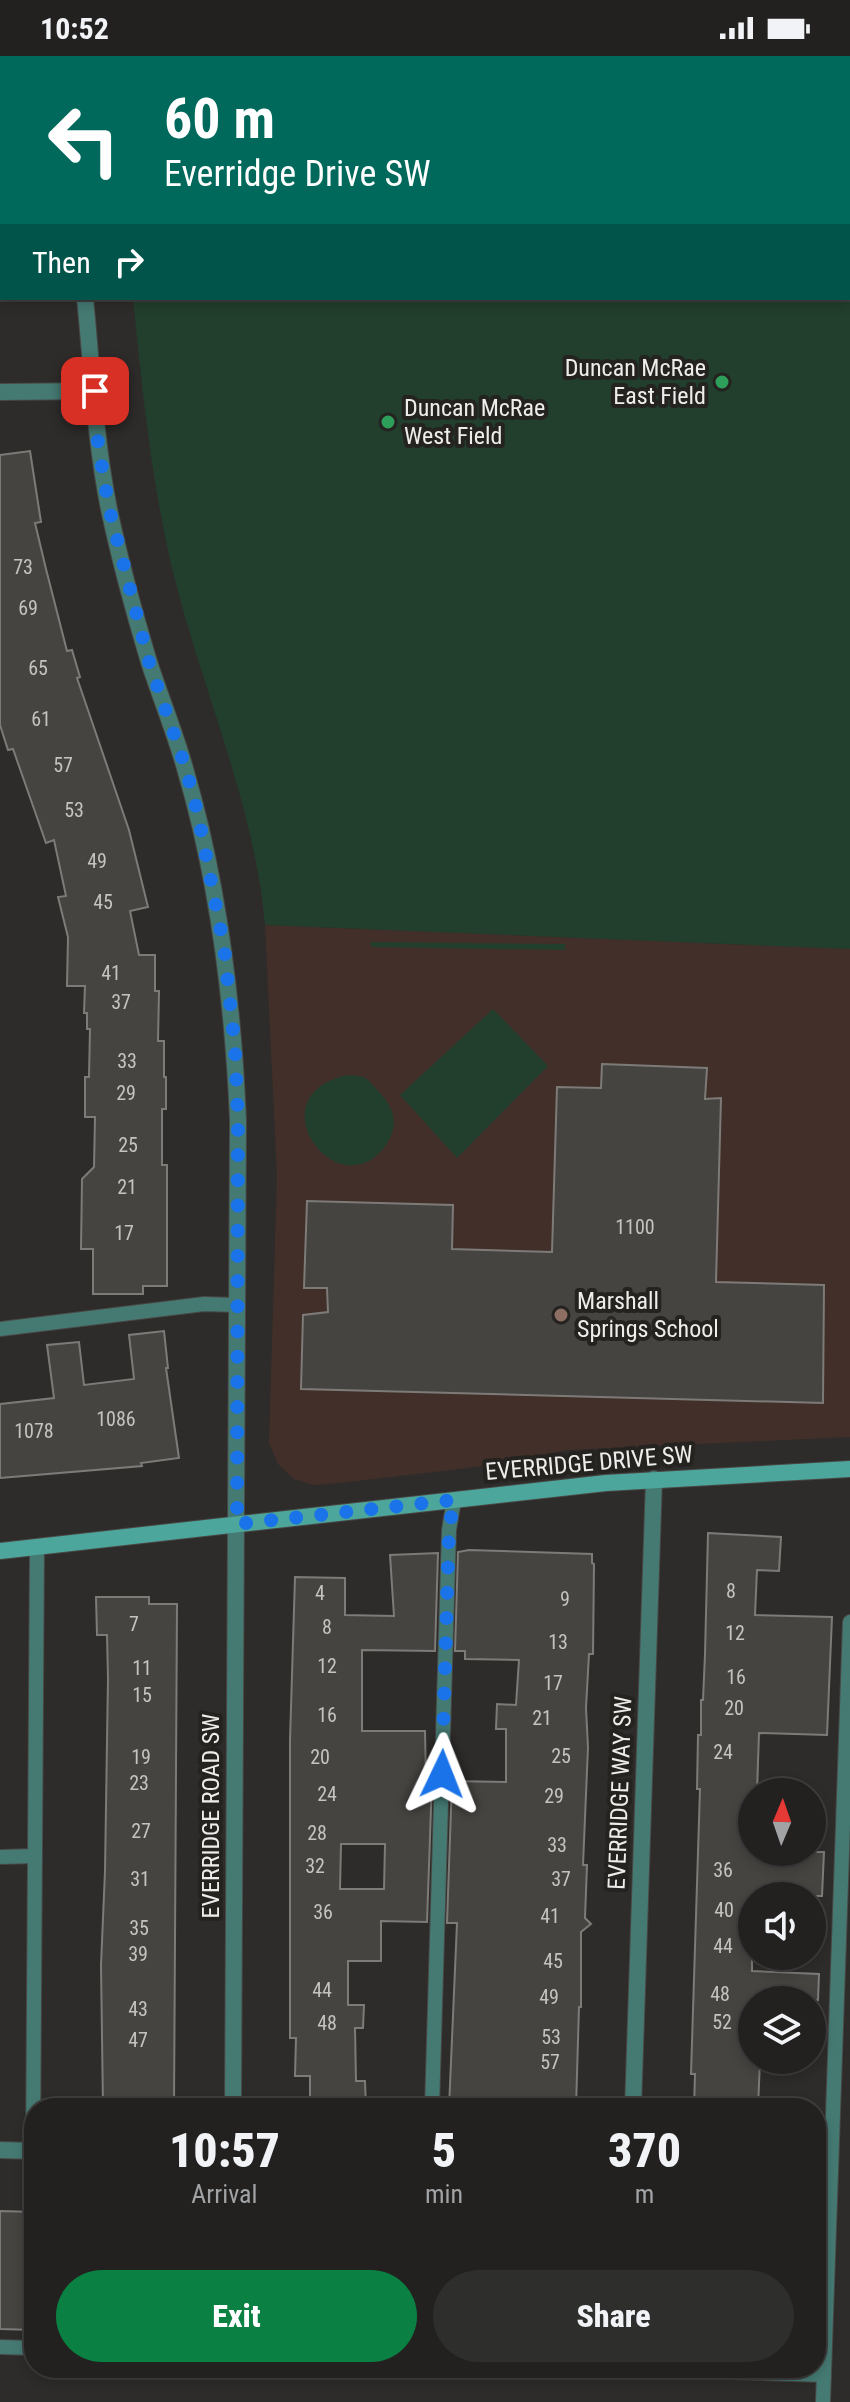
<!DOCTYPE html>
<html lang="en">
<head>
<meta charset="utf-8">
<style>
	:root { --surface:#222120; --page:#2e2e2d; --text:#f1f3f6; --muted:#a2a3a5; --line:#3f3e3e; --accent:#0b8043 }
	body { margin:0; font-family:"Roboto Condensed",sans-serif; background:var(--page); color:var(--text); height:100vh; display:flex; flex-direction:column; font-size:30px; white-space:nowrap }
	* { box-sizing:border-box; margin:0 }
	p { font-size:26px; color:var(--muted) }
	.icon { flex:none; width:44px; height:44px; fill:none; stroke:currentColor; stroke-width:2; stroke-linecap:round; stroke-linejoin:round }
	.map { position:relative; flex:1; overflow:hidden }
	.panel { position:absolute; left:24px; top:2042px; width:802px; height:280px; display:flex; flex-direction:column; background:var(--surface); border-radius:32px; box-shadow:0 4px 12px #0003,0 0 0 2px var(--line) }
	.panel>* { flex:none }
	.top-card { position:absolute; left:0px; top:0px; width:850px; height:244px; box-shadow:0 4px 12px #0003,0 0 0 2px var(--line); background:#00695c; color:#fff; overflow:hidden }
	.needle { width:52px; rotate:2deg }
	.buttons { position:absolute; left:738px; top:1722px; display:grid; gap:16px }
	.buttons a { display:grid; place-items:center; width:88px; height:88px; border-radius:50%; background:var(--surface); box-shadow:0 4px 12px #0003,0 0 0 2px var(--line); font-size:40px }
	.pin { position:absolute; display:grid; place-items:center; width:68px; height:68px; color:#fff; margin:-34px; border-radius:16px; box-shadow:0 4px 12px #0006 }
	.me { position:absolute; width:88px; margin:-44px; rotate:2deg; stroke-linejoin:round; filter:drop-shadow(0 0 6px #0008) }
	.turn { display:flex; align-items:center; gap:28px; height:168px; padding:0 32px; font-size:36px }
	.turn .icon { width:104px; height:104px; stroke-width:2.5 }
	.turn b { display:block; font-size:56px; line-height:68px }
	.then { display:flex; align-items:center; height:76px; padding:0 32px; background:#0003; gap:16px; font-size:30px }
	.eta { display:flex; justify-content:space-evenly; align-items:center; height:136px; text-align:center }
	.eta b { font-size:48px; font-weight:800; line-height:56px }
	.primary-button { display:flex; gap:16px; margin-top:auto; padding:16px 32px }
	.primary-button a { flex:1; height:92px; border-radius:48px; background:var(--accent); color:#fff; font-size:32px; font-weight:800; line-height:92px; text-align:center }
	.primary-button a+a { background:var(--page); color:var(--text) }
	.status { display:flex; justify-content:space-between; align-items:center; height:56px; padding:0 40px; background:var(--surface); direction:ltr }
	.status svg { height:22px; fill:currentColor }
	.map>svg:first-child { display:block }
</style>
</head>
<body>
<div class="status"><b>10:52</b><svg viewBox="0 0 49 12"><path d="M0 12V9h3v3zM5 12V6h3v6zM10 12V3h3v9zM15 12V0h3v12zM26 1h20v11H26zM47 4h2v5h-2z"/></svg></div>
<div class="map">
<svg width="850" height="2346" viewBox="0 0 850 2346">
	<rect width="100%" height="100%" fill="#2e2c2a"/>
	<polygon fill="#422f29" points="265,869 850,893 850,1381 567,1394 501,1408 340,1427 314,1429 294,1423 278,1408 269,1387 277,1120"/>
	<g fill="#223e2d">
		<path d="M107,0H850V893L265,869C254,746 201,632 172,512C151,423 142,332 133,242H848V2Z"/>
		<polygon points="371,886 565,888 565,894 371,891"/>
		<polygon points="493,953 548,1010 457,1102 400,1039"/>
		<path d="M347,1019C352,1020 361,1019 365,1022C369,1024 375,1031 378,1035C394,1051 400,1068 386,1089C340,1155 252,1041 347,1019Z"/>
	</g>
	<g fill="#464441" stroke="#7d7b78" stroke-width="2" fill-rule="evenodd">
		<polygon points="30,395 41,466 35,467 46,513 67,595 72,594 80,621 77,622 129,774 148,851 130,855 139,899 155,899 155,935 159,935 158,985 164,985 164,1021 166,1021 166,1053 162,1053 162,1109 167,1109 167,1230 143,1230 143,1238 93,1238 93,1193 81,1193 82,1123 94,1111 95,1061 85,1061 85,1021 89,1021 90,973 87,973 87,957 84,957 85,930 67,930 68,881 58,841 66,840 54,784 46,787 13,693 8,694 0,669 0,399"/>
		<polygon points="602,1008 707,1012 705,1043 721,1042 716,1226 824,1229 823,1347 301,1333 303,1259 328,1256 327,1232 304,1232 307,1145 453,1149 452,1193 552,1196 557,1031 601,1032"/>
		<polygon points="164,1275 168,1312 166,1312 179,1402 141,1407 142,1410 0,1422 0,1348 54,1342 47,1289 79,1286 84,1329 134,1323 129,1279"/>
		<polygon points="708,1477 781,1481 779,1515 757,1514 755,1559 832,1561 827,1679 759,1677 757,1736 752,1736 752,1796 824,1796 822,1840 752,1840 752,1915 819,1918 818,1944 752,1944 752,2004 760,2004 758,2052 694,2052 695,2018 691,2018 700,1733 697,1733 698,1679 701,1679 701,1644 703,1644 705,1598"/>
		<polygon points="469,1494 592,1498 592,1507 594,1508 593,1598 589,1598 586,1652 588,1691 583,1809 587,1809 585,1862 591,1868 581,1876 581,1951 579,1951 576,2052 449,2052 457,1867 447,1867 452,1725 506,1726 506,1673 496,1673 497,1648 516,1649 519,1604 465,1603 465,1595 455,1595 458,1496"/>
		<path d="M438,1497L435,1595L362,1594V1675H425L426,1724H432L427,1866L381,1865V1905H348V1949H364L363,1972H355L356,2025H365L366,2052H310V2020H295L296,1982H290V1684L295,1521L345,1522V1559L394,1560L390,1499ZM341,1788H385L384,1833H340Z"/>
		<polygon points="96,1541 149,1541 149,1548 177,1548 174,2052 103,2052 101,1909 105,1815 108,1622 107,1579 97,1579"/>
		<polygon points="0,2155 34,2156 34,2274 0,2273"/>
	</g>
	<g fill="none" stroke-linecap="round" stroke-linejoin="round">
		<g stroke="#494745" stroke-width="16">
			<g id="lane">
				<polyline points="0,1273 204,1248 237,1249"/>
				<polyline points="0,1801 35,1800"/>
				<polyline points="432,2052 449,1474 454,1444"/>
				<polyline points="33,2095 37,1491"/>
				<polyline points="0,2291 34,2292"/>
				<polyline points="601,2312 824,2319"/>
				<polyline points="823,2346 850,1566"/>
			</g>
		</g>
		<g stroke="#494745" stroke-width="18">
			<g id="street">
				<polyline points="62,0 62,2"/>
				<path d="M85,242C92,312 95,384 109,453C120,505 134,556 149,606C161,643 176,679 186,716C219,829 233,946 238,1064L233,2052"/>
				<polyline points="0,336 95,335"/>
				<polyline points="633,2052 654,1423"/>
				<polyline points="0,2094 34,2095"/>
			</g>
		</g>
		<g stroke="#494745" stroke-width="18">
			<polyline id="secondary" points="0,1495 606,1427 850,1413"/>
		</g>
		<use href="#lane" stroke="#457a73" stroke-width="14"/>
		<use href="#street" stroke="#457a73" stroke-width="16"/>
		<use href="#secondary" stroke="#4ca69b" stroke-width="16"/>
	</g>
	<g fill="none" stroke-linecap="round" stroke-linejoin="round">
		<polyline stroke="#1a73e8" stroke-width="14" stroke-dasharray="0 25.2" points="95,335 98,388 109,452 149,606 186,713 198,759 224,891 235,992 238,1064 237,1468 454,1444 449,1474 442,1718"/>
	</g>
	<g fill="#2e9e5b" stroke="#242320" stroke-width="3">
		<circle cx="722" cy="326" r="8"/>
		<circle cx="388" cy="366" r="8"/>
	</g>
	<circle fill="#8d6e63" stroke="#242320" stroke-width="3" cx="561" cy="1259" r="8"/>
	<g text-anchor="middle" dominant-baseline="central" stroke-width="8" stroke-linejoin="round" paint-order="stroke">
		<g font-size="20" fill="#c4c3c0">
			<text x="23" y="511">73</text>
			<text x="28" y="552">69</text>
			<text x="38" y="612">65</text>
			<text x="41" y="663">61</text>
			<text x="63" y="709">57</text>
			<text x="74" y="754">53</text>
			<text x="97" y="805">49</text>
			<text x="103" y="846">45</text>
			<text x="111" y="917">41</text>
			<text x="121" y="946">37</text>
			<text x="127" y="1005">33</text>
			<text x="126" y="1037">29</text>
			<text x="128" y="1089">25</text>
			<text x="127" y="1131">21</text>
			<text x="635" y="1171">1100</text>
			<text x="124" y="1177">17</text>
			<text x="116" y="1363">1086</text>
			<text x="34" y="1375">1078</text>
			<text x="731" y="1535">8</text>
			<text x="320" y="1537">4</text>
			<text x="565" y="1543">9</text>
			<text x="134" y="1568">7</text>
			<text x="327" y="1571">8</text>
			<text x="735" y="1577">12</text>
			<text x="558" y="1586">13</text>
			<text x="327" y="1610">12</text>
			<text x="142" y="1612">11</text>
			<text x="736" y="1621">16</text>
			<text x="553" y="1627">17</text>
			<text x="142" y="1639">15</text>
			<text x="734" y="1652">20</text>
			<text x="327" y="1659">16</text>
			<text x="542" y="1662">21</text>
			<text x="723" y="1696">24</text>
			<text x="561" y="1700">25</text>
			<text x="141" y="1701">19</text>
			<text x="320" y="1701">20</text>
			<text x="139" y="1727">23</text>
			<text x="327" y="1738">24</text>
			<text x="554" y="1740">29</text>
			<text x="141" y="1775">27</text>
			<text x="317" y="1777">28</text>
			<text x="557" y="1789">33</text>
			<text x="315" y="1810">32</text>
			<text x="723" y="1814">36</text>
			<text x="140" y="1823">31</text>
			<text x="561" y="1823">37</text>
			<text x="724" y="1854">40</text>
			<text x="323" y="1856">36</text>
			<text x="550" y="1860">41</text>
			<text x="139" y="1872">35</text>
			<text x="723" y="1890">44</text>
			<text x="138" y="1898">39</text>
			<text x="553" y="1905">45</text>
			<text x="322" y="1934">44</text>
			<text x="720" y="1938">48</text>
			<text x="549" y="1941">49</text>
			<text x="138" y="1953">43</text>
			<text x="722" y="1966">52</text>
			<text x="327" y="1967">48</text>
			<text x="551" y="1981">53</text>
			<text x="138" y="1984">47</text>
			<text x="550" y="2006">57</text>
		</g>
		<g font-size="24" fill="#eeedeb" stroke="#242320" text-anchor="start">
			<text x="706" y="312" text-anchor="end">Duncan McRae<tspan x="706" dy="28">East Field</tspan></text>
			<text x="404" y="352">Duncan McRae<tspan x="404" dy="28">West Field</tspan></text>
			<text x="577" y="1245">Marshall<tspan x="577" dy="28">Springs School</tspan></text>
		</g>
		<g font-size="24" fill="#eeedeb" stroke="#242320">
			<text transform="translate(589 1407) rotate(-5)">EVERRIDGE DRIVE SW</text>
			<text transform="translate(620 1737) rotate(-88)">EVERRIDGE WAY SW</text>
			<text transform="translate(211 1760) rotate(-90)">EVERRIDGE ROAD SW</text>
		</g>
	</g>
</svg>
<div class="buttons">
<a><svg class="needle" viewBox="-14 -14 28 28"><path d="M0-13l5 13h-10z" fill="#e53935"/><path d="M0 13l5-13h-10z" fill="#a2a3a5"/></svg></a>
<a><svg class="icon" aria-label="sound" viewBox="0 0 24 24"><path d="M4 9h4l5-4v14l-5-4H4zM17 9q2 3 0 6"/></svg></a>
<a><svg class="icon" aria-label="layers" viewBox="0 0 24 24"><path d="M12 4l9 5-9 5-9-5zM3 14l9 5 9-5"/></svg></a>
</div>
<div class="pin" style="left:95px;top:335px;background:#d93025"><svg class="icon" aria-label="arrive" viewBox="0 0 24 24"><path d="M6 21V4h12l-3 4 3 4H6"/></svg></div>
<svg class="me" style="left:442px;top:1718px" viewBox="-20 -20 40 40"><path d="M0-17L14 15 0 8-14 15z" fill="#1a73e8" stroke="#fff" stroke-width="4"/></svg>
<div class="top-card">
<div class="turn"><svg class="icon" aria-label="left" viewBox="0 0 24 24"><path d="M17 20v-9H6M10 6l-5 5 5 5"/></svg><div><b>60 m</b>Everridge Drive SW</div></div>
<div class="then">Then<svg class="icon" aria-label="right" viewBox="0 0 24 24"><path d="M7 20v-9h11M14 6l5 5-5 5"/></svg></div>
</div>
<section class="panel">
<div class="eta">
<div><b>10:57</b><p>Arrival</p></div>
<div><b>5</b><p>min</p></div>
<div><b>370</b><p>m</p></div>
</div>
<div class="primary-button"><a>Exit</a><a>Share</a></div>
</section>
</div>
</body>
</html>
